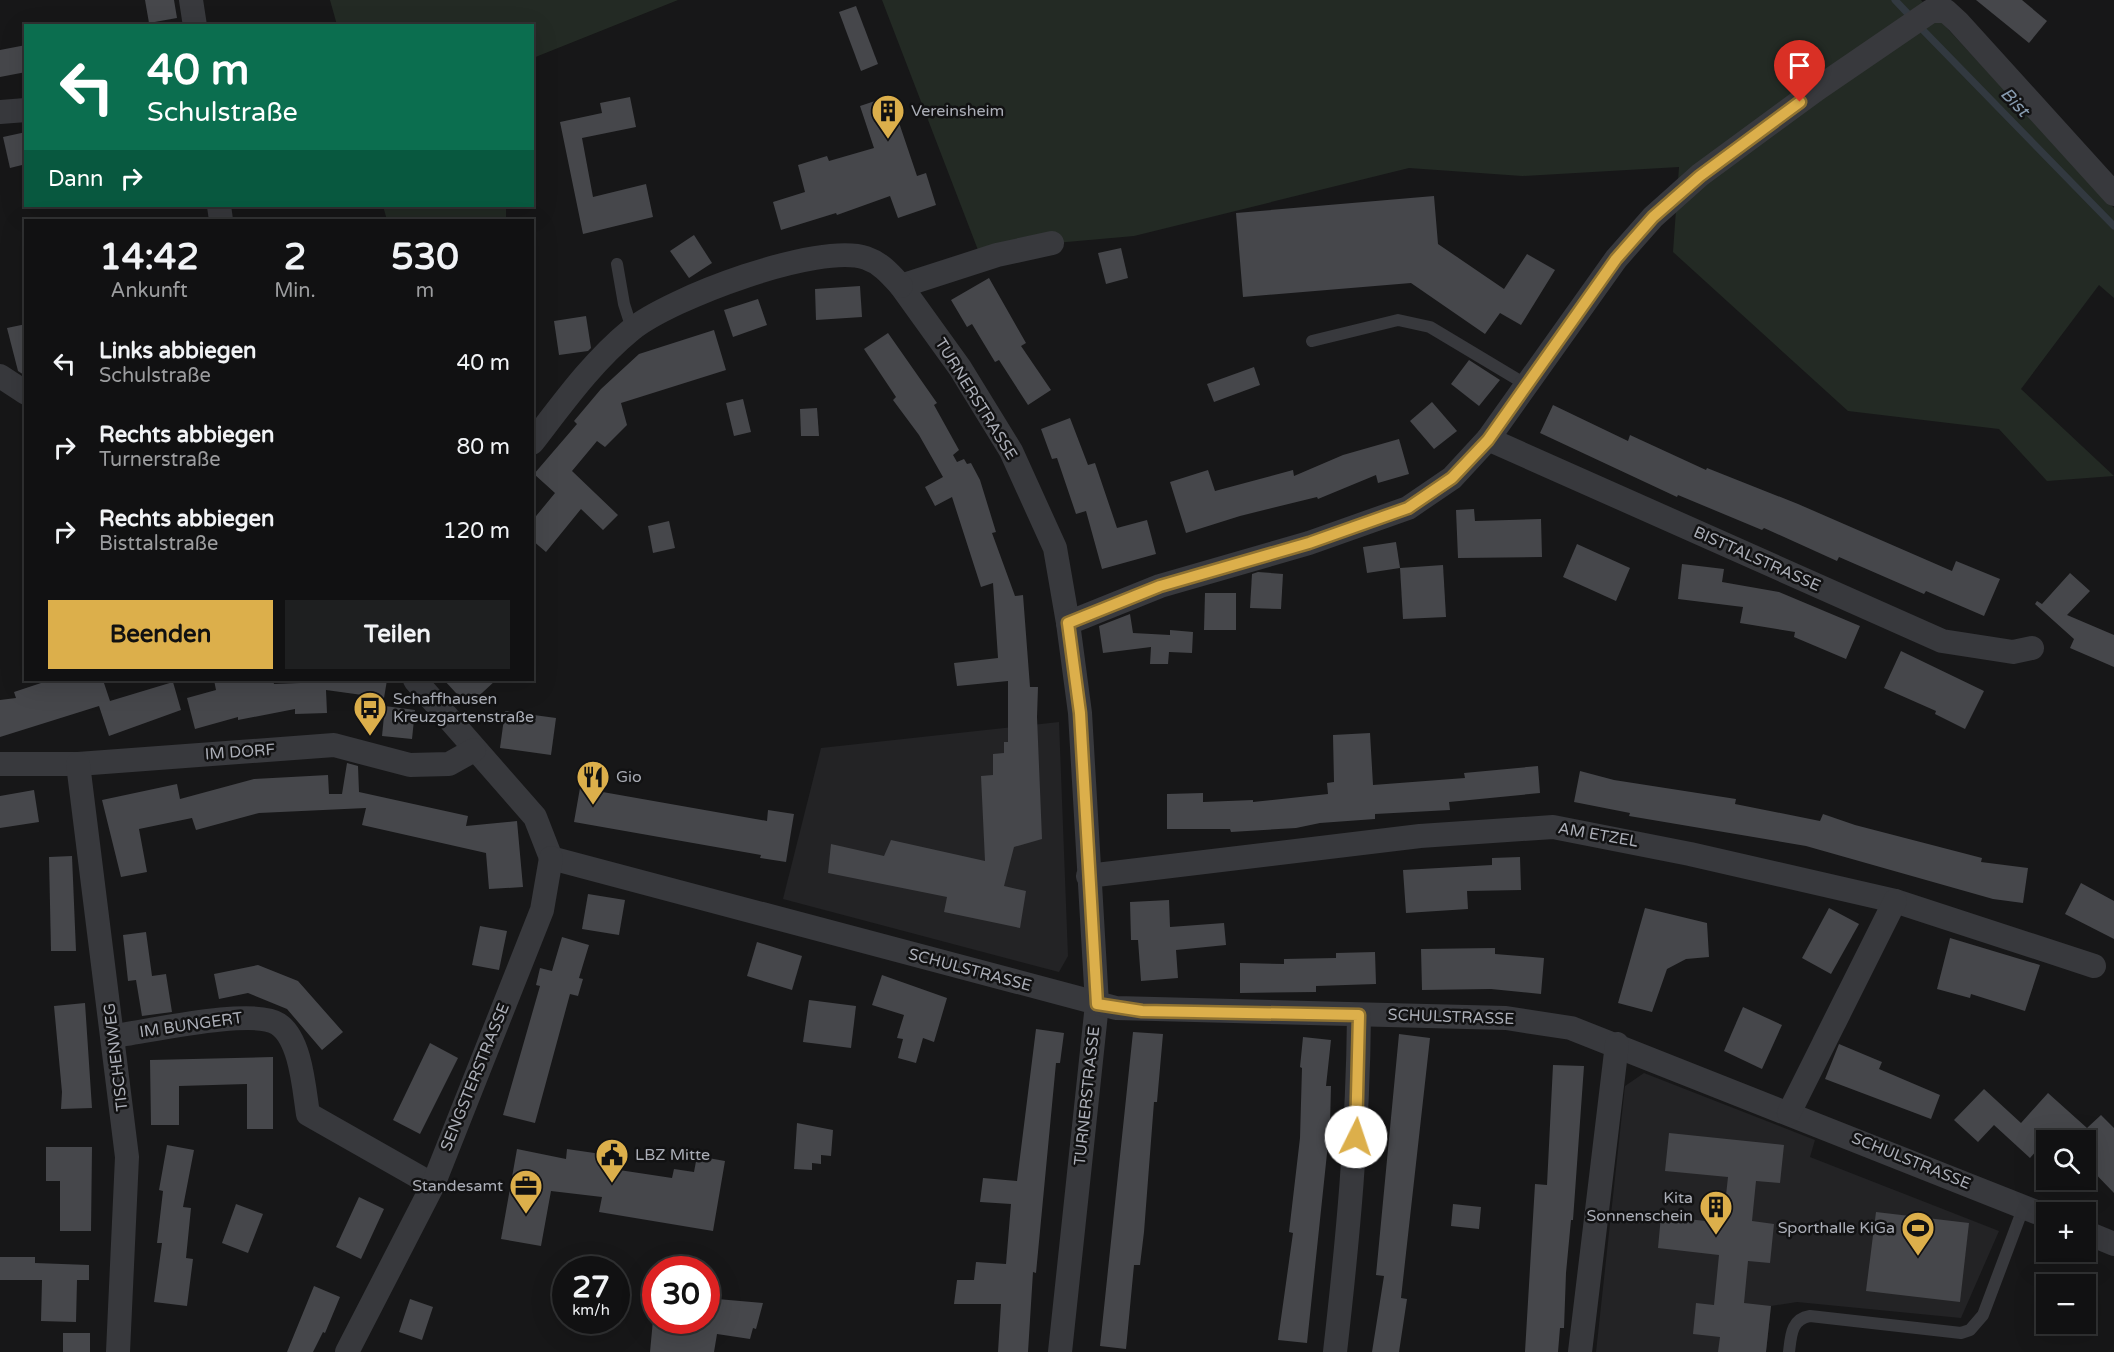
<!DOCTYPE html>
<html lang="de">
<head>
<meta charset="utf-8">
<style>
	:root { --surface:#111112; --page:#1e1f20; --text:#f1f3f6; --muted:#9c9d9f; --line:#303132; --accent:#dcaf4b }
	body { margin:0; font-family:"Varela Round",sans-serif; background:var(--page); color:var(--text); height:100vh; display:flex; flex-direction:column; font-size:22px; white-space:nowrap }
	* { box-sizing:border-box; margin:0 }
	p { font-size:20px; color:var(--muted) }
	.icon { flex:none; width:33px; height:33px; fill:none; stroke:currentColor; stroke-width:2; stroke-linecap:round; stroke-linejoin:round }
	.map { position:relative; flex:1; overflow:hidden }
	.panel { position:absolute; left:24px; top:219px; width:510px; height:462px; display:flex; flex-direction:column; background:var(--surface); border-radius:0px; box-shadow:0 6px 24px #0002,0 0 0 2px var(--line) }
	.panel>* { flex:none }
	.hud { position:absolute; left:24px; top:24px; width:510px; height:183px; border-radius:0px; box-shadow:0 6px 24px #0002,0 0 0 2px var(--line); background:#0b6e4f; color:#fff; overflow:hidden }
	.controls { position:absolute; left:2036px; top:1130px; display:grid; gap:12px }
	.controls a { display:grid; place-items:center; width:60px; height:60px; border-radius:0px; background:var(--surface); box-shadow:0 6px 24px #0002,0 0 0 2px var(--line); font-size:30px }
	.speed { position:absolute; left:552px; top:1256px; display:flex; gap:12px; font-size:30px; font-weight:700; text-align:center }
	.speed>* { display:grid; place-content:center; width:78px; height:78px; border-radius:50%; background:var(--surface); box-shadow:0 6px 24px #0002,0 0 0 2px var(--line); line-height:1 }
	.speed small { font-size:15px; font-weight:400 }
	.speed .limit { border:9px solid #d22; background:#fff; color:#111 }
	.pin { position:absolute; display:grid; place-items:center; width:51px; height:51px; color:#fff; margin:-62px -26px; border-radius:50% 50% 50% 0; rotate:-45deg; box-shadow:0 0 6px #0007 }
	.pin .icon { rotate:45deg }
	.me { position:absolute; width:66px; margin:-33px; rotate:4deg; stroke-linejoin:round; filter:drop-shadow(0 0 4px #0008) }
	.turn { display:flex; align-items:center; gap:21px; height:126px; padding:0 24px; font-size:27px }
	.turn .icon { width:78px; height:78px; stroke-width:2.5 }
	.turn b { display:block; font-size:42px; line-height:51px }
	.then { display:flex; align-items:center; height:57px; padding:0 24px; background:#0003; gap:12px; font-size:22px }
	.eta { display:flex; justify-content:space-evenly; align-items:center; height:102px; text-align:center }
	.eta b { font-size:36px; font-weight:700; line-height:42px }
	.action { display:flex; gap:12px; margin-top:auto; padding:12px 24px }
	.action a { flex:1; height:69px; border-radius:0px; background:var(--accent); color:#111; font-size:24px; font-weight:700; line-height:69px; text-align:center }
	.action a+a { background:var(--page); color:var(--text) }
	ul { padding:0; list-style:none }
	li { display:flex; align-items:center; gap:18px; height:84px; padding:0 24px }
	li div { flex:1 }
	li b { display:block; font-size:22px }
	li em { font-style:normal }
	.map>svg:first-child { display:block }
</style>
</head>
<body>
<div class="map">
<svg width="2114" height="1352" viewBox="0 0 2114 1352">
	<rect width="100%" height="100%" fill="#171718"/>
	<g fill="#232325">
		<polygon points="1059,722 1068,956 1059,972 783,899 821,748"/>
		<polygon points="1644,1073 1815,1140 1810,1157 1999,1231 1961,1318 1797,1302 1771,1306 1766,1352 1596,1352 1625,1086"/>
	</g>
	<g fill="#232a24">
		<polygon points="330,0 678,0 533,58 532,26 337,25"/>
		<polygon points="882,0 1921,0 2114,208 2114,298 2099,285 2021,389 2114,476 2047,481 1999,429 1848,411 1673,252 1679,167 1522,176 1409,168 1134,236 978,250"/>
		<polygon points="383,206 506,206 506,220 387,220"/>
	</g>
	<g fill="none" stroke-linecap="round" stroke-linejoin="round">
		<g stroke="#323940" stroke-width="7">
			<polyline points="1895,0 1912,18"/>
			<polyline points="1919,26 2114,226"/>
		</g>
	</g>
	<g fill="#46474b">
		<polygon points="145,0 174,0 177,18 149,23"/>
		<polygon points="1976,0 2022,0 2047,21 2029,43"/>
		<polygon points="856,6 878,64 861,71 839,12"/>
		<polygon points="26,45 26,72 0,77 0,50"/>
		<polygon points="890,96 917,176 926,173 936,205 898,218 890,196 837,215 836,213 781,230 773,202 805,192 798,165 827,156 829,161 874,148 860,106"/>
		<polygon points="630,97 636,127 582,138 593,197 646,184 653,217 583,234 560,122 602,113 600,103"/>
		<polygon points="26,132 26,164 10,168 3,137"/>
		<polygon points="1434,196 1438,244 1504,289 1527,254 1555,270 1521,325 1500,313 1485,334 1411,283 1243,297 1236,213"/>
		<polygon points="694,235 712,263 689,278 670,251"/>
		<polygon points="1121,248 1128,278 1106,284 1098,253"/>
		<polygon points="989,278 1026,343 1021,346 1051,390 1028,405 999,360 995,362 972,324 967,327 951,300"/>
		<polygon points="860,286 862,317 816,320 815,289"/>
		<polygon points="758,299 767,325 733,337 724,310"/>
		<polygon points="586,316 591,348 588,351 559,355 554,321"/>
		<polygon points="26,324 26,375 24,375 18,371 7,328"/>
		<polygon points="714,330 726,370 621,403 627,425 605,447 597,441 572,471 618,515 603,530 581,509 546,552 532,540 532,521 555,493 534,474 577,424 574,421 601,389 639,354"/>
		<polygon points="888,333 937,403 934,405 959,450 953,455 957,462 964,459 967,464 971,463 980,480 996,532 992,533 1015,596 1023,595 1030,687 1038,687 1037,717 1042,839 1014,847 1004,886 1026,891 1020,928 944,912 947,897 828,873 831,844 884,856 891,840 985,861 981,776 993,775 993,754 1004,753 1004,742 1008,742 1008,681 957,686 954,663 998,658 993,583 981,587 952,497 935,506 925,487 943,477 919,435 893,400 896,397 864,349"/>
		<polygon points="1469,360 1500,380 1479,406 1451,384"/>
		<polygon points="1254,367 1260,385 1214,402 1207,384"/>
		<polygon points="743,399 751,432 734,436 726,403"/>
		<polygon points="1432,402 1457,431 1434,449 1410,421"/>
		<polygon points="1553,405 1628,441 1630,435 1706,470 1707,468 1798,504 1952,571 1956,561 2000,579 1984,616 1926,591 1924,594 1839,557 1837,561 1764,528 1762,530 1678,495 1677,497 1540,433"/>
		<polygon points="817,408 819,436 801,436 800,409"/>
		<polygon points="1070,418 1088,465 1095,463 1117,528 1147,520 1156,554 1102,569 1086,511 1076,514 1057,458 1052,459 1041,429"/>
		<polygon points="1399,439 1409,474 1378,483 1376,475 1318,499 1317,497 1240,516 1186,533 1170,482 1208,470 1215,491 1293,470 1294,476 1343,455"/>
		<polygon points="1474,509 1475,521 1541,519 1542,557 1458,558 1456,510"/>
		<polygon points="669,521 675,548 653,553 648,526"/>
		<polygon points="1396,542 1400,568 1367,573 1363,547"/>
		<polygon points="1577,544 1630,568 1616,601 1563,577"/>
		<polygon points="1682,564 1724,569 1722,582 1779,592 1860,626 1846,659 1794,637 1795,632 1740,623 1743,607 1678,599"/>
		<polygon points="1443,565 1446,617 1403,619 1400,568"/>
		<polygon points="1258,572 1283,574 1281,609 1250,608 1252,574"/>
		<polygon points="2070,573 2090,591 2067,615 2114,635 2114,667 2070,648 2074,639 2035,604 2037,601 2042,604"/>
		<polygon points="1205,593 1236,593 1236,630 1204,630"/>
		<polygon points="1130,614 1133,633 1170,635 1170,630 1193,632 1192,653 1169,652 1168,664 1150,664 1151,647 1103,653 1099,626"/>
		<polygon points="1901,651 1984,691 1965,729 1935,714 1936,711 1884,688"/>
		<polygon points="50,680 103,680 110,701 173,682 181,710 109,736 99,706 0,737 0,700 16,698 14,692"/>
		<polygon points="214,680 273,680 274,684 326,682 326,680 387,680 384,698 326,690 327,713 295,714 295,709 238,720 238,717 195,729 187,698 216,690"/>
		<polygon points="444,680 496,680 468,706"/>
		<polygon points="385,706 415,710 412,739 382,736"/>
		<polygon points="505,711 556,718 551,755 500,748"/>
		<polygon points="1370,733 1373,785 1465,778 1464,773 1538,766 1540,793 1449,802 1450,810 1375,814 1375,819 1320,823 1296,828 1231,832 1230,829 1167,829 1167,794 1203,793 1203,802 1253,800 1253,802 1328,794 1327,783 1334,782 1333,735"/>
		<polygon points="347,763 358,766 359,792 468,816 466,826 517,821 523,887 489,889 486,853 362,825 366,808 259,813 196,830 192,818 139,829 147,872 121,877 102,800 177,784 180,799 254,779 328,775 329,794 342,794"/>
		<polygon points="1580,771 1614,780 1736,799 1735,804 1820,821 1823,814 1855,825 1982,858 1981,862 2028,868 2023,903 1993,899 1806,846 1629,816 1630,813 1574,802"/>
		<polygon points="580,788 767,821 768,810 794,814 786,862 760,858 761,855 574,822"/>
		<polygon points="34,790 39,822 0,828 0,796"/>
		<polygon points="72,856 76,951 51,951 49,857"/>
		<polygon points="1520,857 1521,890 1467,891 1468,909 1406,913 1403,870 1492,865 1492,858"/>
		<polygon points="2081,883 2114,901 2114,939 2065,914"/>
		<polygon points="588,894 625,900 619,935 582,929"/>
		<polygon points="1169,900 1170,927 1224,923 1226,945 1176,950 1178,978 1141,981 1138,940 1131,940 1130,902"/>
		<polygon points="1645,908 1707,923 1709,957 1686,959 1667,969 1652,1012 1618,1003"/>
		<polygon points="1829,908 1859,924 1831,974 1802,958"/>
		<polygon points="480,926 507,931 499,970 472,965"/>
		<polygon points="146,932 152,976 166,974 172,1012 142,1016 136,980 128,981 123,935"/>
		<polygon points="562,937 589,945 579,978 583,979 578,996 570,994 535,1123 503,1115 540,986 536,985 540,968 552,971"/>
		<polygon points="1950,938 2040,965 2025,1011 1971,994 1970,998 1937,989"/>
		<polygon points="757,942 802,956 792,990 747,976"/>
		<polygon points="1495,948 1495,954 1544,958 1541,994 1491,989 1422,990 1421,949"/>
		<polygon points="1375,952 1376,984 1316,986 1316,992 1240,993 1240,963 1284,964 1284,959 1336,958 1336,953"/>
		<polygon points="258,965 298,981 343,1032 322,1050 287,1009 248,993 219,999 214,974"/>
		<polygon points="882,975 947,998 934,1042 923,1038 916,1063 898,1058 903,1039 897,1038 904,1015 872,1005"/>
		<polygon points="809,1000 856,1006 851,1048 803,1042"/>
		<polygon points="85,1003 92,1108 61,1109 62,1092 54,1006"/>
		<polygon points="1743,1007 1782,1025 1762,1069 1724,1051"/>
		<polygon points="1036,1029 1064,1033 1060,1063 1056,1063 1036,1273 1033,1272 1028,1352 998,1352 1001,1304 954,1304 957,1280 974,1280 976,1262 1006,1264 1011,1204 980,1202 983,1178 1017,1181"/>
		<polygon points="1133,1032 1163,1034 1157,1102 1154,1102 1144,1232 1140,1265 1134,1265 1126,1349 1100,1346"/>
		<polygon points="1399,1034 1430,1038 1401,1298 1407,1299 1399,1352 1372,1352 1384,1276 1376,1275"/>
		<polygon points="1303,1037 1331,1040 1326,1086 1331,1086 1330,1125 1307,1343 1278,1340 1293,1233 1289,1232 1300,1138 1302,1068 1300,1067"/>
		<polygon points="430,1043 458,1058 420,1134 393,1120"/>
		<polygon points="1839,1044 1882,1062 1879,1069 1940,1095 1931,1119 1825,1079"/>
		<polygon points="273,1057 273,1129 247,1129 247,1084 179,1086 179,1125 151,1125 150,1060"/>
		<polygon points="1553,1065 1584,1066 1573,1220 1571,1220 1566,1273 1564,1328 1560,1328 1558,1352 1525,1352 1535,1184 1547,1185"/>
		<polygon points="1984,1089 2021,1123 2048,1093 2087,1128 2101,1115 2114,1128 2114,1193 2085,1163 2085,1140 2046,1140 2030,1158 1994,1125 1978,1142 1954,1120"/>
		<polygon points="797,1123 833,1130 831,1156 821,1155 821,1164 812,1163 812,1170 794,1169"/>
		<polygon points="1669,1133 1784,1145 1780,1183 1756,1181 1752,1221 1774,1224 1770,1263 1748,1261 1744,1303 1771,1306 1766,1352 1718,1352 1720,1337 1693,1334 1696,1303 1714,1305 1719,1255 1658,1248 1661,1216 1723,1223 1728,1177 1665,1171"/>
		<polygon points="167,1145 194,1150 183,1207 191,1208 186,1258 193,1259 187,1306 154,1302 162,1243 157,1243 163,1191 159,1190"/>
		<polygon points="46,1147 92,1147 91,1231 60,1231 60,1181 46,1181"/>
		<polygon points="517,1149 566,1159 567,1149 608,1155 606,1168 672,1178 674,1169 694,1172 697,1156 725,1161 713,1231 599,1212 602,1197 551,1191 541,1246 501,1239"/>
		<polygon points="359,1197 384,1209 361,1259 336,1247"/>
		<polygon points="236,1204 263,1214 248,1253 222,1243"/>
		<polygon points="1453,1204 1481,1207 1479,1229 1451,1226"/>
		<polygon points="1876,1212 1969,1223 1960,1302 1866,1291"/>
		<polygon points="0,1257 35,1257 35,1263 89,1265 89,1280 77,1280 76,1322 41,1321 42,1280 0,1280"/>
		<polygon points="314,1286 340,1297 325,1333 323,1332 313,1352 287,1352"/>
		<polygon points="706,1298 763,1303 756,1329 753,1328 750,1339 717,1334 714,1352 650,1352 653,1320 706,1320"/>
		<polygon points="410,1299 433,1307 422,1340 399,1332"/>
		<rect x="63" y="1333" width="27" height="19"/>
	</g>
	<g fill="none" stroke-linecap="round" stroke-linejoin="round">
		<g stroke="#38393d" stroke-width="12">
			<polyline points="617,264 624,304 632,329"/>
			<polyline points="1312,341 1398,320 1430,327 1527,385"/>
			<path d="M1789,1352C1791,1336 1791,1319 1810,1316L1961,1333L1970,1330L1983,1315L2024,1206"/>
		</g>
		<g stroke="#38393d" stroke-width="24">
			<polyline points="191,0 195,26"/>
			<polyline points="0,112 26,110"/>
			<polyline points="219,206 221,220"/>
			<polyline points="1052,243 997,255 901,286 960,368 1011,451 1055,548 1068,623 1080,713 1097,1004 1060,1352"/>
			<polyline points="0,376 26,393"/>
			<polyline points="1488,439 1616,259 1653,217 1700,175 1817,89 1931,11 1946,11 1958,22 2114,194"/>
			<path d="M532,443C563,403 592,362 631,330C670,298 819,242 866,258C881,263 891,275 901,286"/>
			<polyline points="1068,623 1160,586 1309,543 1408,508 1452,478 1488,439 1942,641 2013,652 2032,648"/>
			<polyline points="415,680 535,817 551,858"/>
			<polyline points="0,764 78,764 334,745 410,765 449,764 474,750"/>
			<polyline points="78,764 127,1157 118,1352"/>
			<polyline points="551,858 1116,1008 1506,1018 1571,1028 2046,1216"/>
			<polyline points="1088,876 1420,836 1553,827 1690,854 1895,901 2094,966"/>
			<path d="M114,1036C146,1032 254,1007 278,1024C301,1039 304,1089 308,1114L433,1185"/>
			<polyline points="1789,1113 1895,901"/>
			<polyline points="2085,1232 2114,1244"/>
			<polyline points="347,1352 433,1185 542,910 551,858"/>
			<path d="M1335,1352C1348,1238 1358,1130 1359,1015"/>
			<polyline points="1580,1352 1617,1044"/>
		</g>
	</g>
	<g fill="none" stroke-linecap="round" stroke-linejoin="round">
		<g stroke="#8f7231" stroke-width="15">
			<polyline id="route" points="1356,1137 1359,1015 1142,1011 1097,1004 1080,713 1068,623 1160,586 1309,543 1408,508 1452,478 1488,440 1616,259 1653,217 1700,176 1800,102"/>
		</g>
		<use href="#route" stroke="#dcaf4b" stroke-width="10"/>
	</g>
	<defs>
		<g id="building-pin" transform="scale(1.725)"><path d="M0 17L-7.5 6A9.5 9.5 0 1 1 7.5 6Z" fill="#dcaf4b" stroke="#121213"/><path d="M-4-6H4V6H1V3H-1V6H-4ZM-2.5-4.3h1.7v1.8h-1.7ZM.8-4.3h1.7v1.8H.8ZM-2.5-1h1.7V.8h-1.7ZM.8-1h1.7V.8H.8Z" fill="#111"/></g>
		<g id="bus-pin" transform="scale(1.725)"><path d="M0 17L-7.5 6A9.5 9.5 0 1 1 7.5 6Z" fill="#dcaf4b" stroke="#121213"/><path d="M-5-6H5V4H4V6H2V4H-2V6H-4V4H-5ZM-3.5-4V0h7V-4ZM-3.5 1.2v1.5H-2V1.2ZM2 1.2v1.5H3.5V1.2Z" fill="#111"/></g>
		<g id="restaurant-pin" transform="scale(1.725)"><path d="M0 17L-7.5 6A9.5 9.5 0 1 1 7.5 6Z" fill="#dcaf4b" stroke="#121213"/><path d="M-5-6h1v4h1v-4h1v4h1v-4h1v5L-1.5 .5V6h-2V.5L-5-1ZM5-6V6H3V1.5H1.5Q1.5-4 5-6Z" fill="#111"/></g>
		<g id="civic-pin" transform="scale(1.725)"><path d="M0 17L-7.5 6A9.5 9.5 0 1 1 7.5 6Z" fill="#dcaf4b" stroke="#121213"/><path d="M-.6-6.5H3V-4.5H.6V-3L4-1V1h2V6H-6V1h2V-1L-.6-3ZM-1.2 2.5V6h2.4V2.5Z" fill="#111"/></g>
		<g id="office-pin" transform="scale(1.725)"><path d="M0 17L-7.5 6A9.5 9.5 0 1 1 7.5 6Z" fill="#dcaf4b" stroke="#121213"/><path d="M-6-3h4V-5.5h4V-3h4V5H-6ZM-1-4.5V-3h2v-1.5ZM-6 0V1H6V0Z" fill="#111"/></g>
		<g id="stadium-pin" transform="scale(1.725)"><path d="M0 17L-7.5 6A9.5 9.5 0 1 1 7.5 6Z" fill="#dcaf4b" stroke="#121213"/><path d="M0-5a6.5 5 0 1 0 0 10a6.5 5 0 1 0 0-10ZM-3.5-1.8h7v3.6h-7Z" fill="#111"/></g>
	</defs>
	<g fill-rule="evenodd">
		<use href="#building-pin" x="888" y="111"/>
		<use href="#bus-pin" x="370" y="708"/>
		<use href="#restaurant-pin" x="593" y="777"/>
		<use href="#civic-pin" x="612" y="1155"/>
		<use href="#office-pin" x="526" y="1186"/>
		<use href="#building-pin" x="1716" y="1207"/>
		<use href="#stadium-pin" x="1918" y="1228"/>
	</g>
	<g text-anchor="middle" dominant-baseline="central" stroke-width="5" stroke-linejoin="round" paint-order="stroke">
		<g font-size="16" fill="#abaeb7" stroke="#121213" text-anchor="start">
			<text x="911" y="111">Vereinsheim</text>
			<text x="393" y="699">Schaffhausen<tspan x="393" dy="18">Kreuzgartenstraße</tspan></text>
			<text x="616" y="777">Gio</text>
			<text x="635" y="1155">LBZ Mitte</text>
			<text x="503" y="1186" text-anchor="end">Standesamt</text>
			<text x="1693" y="1198" text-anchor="end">Kita<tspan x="1693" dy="18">Sonnenschein</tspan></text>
			<text x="1895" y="1228" text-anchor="end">Sporthalle KiGa</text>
		</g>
		<g font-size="16" fill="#abaeb7" stroke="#121213">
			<text transform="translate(976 399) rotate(58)">TURNERSTRASSE</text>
			<text transform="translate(1757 559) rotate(24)">BISTTALSTRASSE</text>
			<text transform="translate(240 752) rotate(-4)">IM DORF</text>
			<text transform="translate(1598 835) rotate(10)">AM ETZEL</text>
			<text transform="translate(970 970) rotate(15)">SCHULSTRASSE</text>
			<text transform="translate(1451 1017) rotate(2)">SCHULSTRASSE</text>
			<text transform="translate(191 1025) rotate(-8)">IM BUNGERT</text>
			<text transform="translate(116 1057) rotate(-97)">TISCHENWEG</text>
			<text transform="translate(475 1077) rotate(-68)">SENGSTERSTRASSE</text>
			<text transform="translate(1087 1096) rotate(-84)">TURNERSTRASSE</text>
			<text transform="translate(1911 1161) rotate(22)">SCHULSTRASSE</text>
		</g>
		<g font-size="18" font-style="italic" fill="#869aae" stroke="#121213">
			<text transform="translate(2015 102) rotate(46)">Bist</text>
		</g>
	</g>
</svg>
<div class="controls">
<a><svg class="icon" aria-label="search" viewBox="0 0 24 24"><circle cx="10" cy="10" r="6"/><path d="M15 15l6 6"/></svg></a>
<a>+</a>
<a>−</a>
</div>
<div class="speed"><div>27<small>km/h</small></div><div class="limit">30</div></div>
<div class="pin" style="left:1800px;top:102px;background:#d93025"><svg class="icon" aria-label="arrive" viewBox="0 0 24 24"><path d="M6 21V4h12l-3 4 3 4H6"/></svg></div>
<svg class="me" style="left:1356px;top:1137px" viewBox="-20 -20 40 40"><circle r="19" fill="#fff"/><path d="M0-13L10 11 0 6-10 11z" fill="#dcaf4b"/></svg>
<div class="hud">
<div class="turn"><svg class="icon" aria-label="left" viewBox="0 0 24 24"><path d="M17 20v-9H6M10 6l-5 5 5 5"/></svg><div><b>40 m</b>Schulstraße</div></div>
<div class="then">Dann<svg class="icon" aria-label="right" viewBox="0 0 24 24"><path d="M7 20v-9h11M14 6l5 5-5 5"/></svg></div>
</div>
<section class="panel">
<div class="eta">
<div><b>14:42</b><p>Ankunft</p></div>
<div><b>2</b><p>Min.</p></div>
<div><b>530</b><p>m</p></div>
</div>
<ul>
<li><svg class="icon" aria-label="left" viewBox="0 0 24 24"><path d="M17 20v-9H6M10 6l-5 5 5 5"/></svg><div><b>Links abbiegen</b><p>Schulstraße</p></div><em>40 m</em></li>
<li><svg class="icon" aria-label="right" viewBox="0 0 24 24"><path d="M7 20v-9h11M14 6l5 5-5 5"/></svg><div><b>Rechts abbiegen</b><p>Turnerstraße</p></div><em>80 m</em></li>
<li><svg class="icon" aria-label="right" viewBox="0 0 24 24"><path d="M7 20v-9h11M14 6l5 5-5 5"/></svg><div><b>Rechts abbiegen</b><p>Bisttalstraße</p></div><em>120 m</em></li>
</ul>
<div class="action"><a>Beenden</a><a>Teilen</a></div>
</section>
</div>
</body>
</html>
